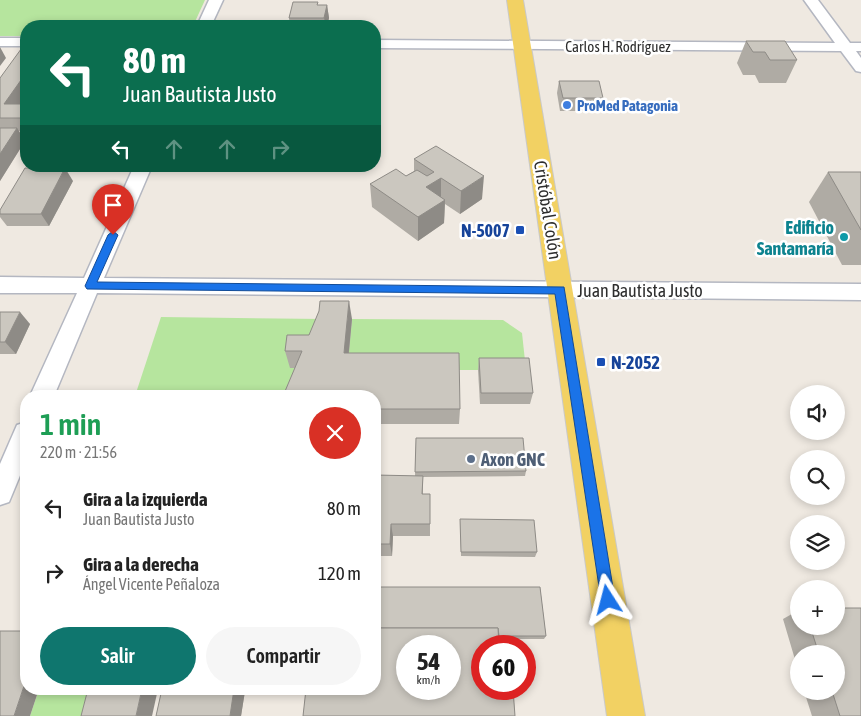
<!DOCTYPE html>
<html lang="es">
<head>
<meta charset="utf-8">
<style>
	:root { --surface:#fff; --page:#f6f6f6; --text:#222; --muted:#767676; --accent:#0f766e }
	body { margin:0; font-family:"Asap Condensed",sans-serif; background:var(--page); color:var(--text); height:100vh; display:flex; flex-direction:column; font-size:19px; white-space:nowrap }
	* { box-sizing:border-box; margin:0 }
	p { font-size:16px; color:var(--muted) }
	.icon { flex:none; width:28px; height:28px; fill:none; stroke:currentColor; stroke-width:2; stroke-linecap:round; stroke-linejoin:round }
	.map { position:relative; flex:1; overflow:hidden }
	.drawer { position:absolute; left:20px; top:390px; width:361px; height:305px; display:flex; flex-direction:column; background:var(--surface); border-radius:20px; box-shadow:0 2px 8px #0003 }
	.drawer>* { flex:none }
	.top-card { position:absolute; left:20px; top:20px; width:361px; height:152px; border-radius:20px; box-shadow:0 2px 8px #0003; background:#0b6e4f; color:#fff; overflow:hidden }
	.fabs { position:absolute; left:790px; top:385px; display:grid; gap:10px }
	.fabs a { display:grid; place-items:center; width:55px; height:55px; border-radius:50%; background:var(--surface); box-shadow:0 2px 8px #0003; font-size:25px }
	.speed { position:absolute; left:396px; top:635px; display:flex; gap:10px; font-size:25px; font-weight:700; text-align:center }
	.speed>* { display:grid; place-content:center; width:65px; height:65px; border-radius:50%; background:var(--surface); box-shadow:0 2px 8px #0003; line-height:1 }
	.speed small { font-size:12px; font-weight:400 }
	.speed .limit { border:8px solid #d22; background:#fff; color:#111 }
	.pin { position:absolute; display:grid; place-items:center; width:42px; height:42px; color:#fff; margin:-51px -21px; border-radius:50% 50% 50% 0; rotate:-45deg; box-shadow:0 0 5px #0007 }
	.pin .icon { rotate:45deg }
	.me { position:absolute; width:55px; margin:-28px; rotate:351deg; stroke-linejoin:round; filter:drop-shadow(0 0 4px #0008) }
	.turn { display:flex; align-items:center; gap:18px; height:105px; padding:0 20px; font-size:22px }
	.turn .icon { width:65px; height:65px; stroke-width:2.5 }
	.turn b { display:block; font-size:35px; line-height:42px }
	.lanes { display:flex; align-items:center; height:48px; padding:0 20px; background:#0003; justify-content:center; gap:25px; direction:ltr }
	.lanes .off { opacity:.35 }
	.round { display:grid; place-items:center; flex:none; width:52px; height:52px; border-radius:26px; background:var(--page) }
	.headline { display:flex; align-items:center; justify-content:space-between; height:85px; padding:0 20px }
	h1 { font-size:30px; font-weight:600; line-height:38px; color:#1e9e55 }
	.cta { display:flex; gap:10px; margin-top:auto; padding:10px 20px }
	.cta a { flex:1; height:58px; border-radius:30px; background:var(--accent); color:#fff; font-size:20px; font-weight:600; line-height:58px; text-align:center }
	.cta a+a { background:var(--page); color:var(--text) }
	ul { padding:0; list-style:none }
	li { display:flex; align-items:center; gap:15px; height:65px; padding:0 20px }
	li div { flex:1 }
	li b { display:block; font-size:19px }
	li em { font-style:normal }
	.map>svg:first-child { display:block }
</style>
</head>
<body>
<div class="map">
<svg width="861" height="716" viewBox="0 0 861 716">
	<rect width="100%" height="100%" fill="#efe9e1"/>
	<g fill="#b6e59e">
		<polygon points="0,0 205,0 193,26 26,26 26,36 0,36"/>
		<polygon points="161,317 324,319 295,396 135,396"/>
		<polygon points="352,319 503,320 522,333 526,370 347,370"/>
		<polygon points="39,689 107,689 100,716 30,716"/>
	</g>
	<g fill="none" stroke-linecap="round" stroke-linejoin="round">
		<g stroke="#b4b7c1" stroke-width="3">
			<g id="minor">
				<polygon points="209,0 223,0 211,26 197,26"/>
				<polygon points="804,0 818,0 850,43 861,43 861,51 856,51 861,58 861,72 856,71 841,51 375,48 375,40 835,43"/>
				<rect x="0" y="38" width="26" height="8"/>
				<polygon points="134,166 152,166 104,278 861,284 861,300 97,293 54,396 30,396 77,293 0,293 0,277 84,278"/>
				<polygon points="26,422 26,461 9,502 0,505 0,464 17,425"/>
			</g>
		</g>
		<g stroke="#c9c9c9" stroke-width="2">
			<polygon id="primary" points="507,0 523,0 645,716 607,716"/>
		</g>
		<use href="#minor" fill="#fff" fill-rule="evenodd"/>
		<use href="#primary" fill="#f2d163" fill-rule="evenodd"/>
	</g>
	<g fill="#afaba4" fill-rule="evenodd">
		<polygon points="318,5 327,5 329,18 327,26 290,26 289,18"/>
		<polygon points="746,41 797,60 786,83 759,83 755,75 743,75 737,63"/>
		<polygon points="26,45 26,96 21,104 26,104 26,131 19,131 25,141 0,181 0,78"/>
		<polygon points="559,81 603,98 600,111 560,111 557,93"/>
		<polygon points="414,159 482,199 460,214 445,204 444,223 418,241 372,207 370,184 406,176 414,171"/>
		<polygon points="828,172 861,172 861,265 842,265 809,202"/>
		<polygon points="73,181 49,226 7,226 0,217 0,210"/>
		<polygon points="0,312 30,324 16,354 0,354"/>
		<polygon points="352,319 349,353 460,409 459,424 375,424 375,396 295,368 290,368 285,351 309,335"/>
		<polygon points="479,358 533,393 530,404 480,404 478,370"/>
		<polygon points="416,438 526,471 525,476 423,477 423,494 430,494 430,536 393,536 392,556 375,556 375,475 415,476"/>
		<polygon points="460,519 537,552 535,557 461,556"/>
		<path d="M375,587H540L546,636L544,639H499V646H482V689H513L515,716H303L306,691H245L241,716H156L162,689H375ZM408,646H450V689H408Z"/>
		<polygon points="799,610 799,626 836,626 861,716 812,716 804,691 836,691 836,654 799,654 799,673 783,619"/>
	</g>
	<g fill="#8e8b86">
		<polygon points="327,5 329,18 327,26 326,26 324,18"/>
		<polygon points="0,47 6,58 0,66"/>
		<polygon points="26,73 26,96 12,117 4,104"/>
		<polygon points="17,128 25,141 0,181 0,154"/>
		<polygon points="65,168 73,181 49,226 41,214"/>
		<polygon points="484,176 482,199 460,214 461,191"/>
		<polygon points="441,178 441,201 426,187"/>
		<polygon points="445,200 444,223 418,241 418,217"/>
		<polygon points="349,301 352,319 347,370 344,353"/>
		<polygon points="20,312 30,324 16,354 5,342"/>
		<polygon points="391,524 393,536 392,556 390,544"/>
		<polygon points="26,680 26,689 39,689 30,716 14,716"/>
		<polygon points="142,689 158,689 152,716 136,716"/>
		<polygon points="234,689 241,689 245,691 241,716 230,716"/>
	</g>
	<g fill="#cbc7bf" stroke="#8e8b86" fill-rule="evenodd">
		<polygon points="293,2 318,2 317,5 327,5 324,18 289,18"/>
		<polygon points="746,41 785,41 797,60 770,60 765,52 753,52"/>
		<polygon points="24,45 26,45 26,73 4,104 26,104 26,118 0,118 0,78"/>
		<polygon points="559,81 599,81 603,98 563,98"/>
		<polygon points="0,128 17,128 0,154"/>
		<polygon points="436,146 484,176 461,191 441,178 426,187 445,200 418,217 370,184 396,169 406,176 417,170 427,176 434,172 414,159"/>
		<polygon points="25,168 65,168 41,214 0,214 0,210"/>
		<polygon points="828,172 861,172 861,230"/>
		<polygon points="320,301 349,301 344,353 459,353 460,409 375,409 375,396 283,396 302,351 285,351 287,335 309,335 319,311"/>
		<polygon points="0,312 20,312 5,342 0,342"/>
		<polygon points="479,358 529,358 533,393 481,393"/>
		<polygon points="416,438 523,438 526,471 415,472"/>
		<polygon points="375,475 423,476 422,494 430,494 430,524 391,524 390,544 375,544"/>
		<polygon points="460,519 534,520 537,552 461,552"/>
		<polygon points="375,587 540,587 546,636 499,636 498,628 375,628"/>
		<polygon points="836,608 861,608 861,716 840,716 832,691 836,691 836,654 819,654 810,626 836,626"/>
		<path d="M375,628H498L499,646H482V689H513L515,716H303L306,689H375ZM408,646H450V689H408Z"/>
		<polygon points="0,631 26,631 26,680 14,716 0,716"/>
		<polygon points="88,689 142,689 136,716 81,716"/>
		<polygon points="162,689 234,689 230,716 156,716"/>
	</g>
	<polygon fill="#1a73e8" stroke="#114b97" points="113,231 118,235 97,282 564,287 615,600 613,605 608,607 603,605 601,600 555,294 87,289 85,286 108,235"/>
	<circle fill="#3f7fe0" stroke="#fff" stroke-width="2" cx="567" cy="105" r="5"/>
	<g fill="#1a4fb4" stroke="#fff" stroke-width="2">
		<rect x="515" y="225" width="10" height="10" rx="2.5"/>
		<rect x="596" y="357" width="10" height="10" rx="2.5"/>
	</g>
	<circle fill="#0f9aa8" stroke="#fff" stroke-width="2" cx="844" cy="237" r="5"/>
	<circle fill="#5c6f8a" stroke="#fff" stroke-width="2" cx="471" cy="459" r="5"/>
	<g text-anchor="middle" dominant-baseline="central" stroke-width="5" stroke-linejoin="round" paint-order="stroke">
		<g font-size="15" fill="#2e2e2e" stroke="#fff">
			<text x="618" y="46">Carlos H. Rodríguez</text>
		</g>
		<g font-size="15" font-weight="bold" fill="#366cbe" stroke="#fff" text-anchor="start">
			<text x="577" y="105">ProMed Patagonia</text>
		</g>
		<g font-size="18" fill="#2e2e2e" stroke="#fff">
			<text transform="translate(548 210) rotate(81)">Cristóbal Colón</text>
			<text x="640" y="290">Juan Bautista Justo</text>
		</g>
		<g font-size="18" font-weight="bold" fill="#0d838f" stroke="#fff" text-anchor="end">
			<text x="834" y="227">Edificio<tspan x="834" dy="21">Santamaría</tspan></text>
		</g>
		<g font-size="18" font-weight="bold" fill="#164399" stroke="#fff" text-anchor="end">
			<text x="510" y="230">N-5007</text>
			<text x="611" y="362" text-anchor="start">N-2052</text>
		</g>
		<g font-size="18" font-weight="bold" fill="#4e5e75" stroke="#fff" text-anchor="start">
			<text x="481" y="459">Axon GNC</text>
		</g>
	</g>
</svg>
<div class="fabs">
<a><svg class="icon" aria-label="sound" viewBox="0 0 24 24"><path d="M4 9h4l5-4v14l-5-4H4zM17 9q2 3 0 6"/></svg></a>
<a><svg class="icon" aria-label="search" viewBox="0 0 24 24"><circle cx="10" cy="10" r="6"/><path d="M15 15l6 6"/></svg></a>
<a><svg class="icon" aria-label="layers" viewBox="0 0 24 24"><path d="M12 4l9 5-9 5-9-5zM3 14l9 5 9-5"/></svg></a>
<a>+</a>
<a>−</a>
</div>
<div class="speed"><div>54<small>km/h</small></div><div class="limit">60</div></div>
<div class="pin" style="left:113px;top:235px;background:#d93025"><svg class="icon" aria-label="arrive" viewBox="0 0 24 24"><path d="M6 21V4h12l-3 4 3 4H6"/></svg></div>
<svg class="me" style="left:608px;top:600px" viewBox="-20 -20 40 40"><path d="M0-17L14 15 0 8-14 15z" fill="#1a73e8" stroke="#fff" stroke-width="4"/></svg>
<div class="top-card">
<div class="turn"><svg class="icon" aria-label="left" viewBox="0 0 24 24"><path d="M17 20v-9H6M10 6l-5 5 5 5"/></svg><div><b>80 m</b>Juan Bautista Justo</div></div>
<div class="lanes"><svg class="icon" aria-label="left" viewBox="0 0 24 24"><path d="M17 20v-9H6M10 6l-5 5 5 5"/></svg><svg class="icon off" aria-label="ahead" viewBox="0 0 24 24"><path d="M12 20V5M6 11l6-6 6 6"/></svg><svg class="icon off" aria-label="ahead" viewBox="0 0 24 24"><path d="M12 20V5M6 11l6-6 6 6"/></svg><svg class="icon off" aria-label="right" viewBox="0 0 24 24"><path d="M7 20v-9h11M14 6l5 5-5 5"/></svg></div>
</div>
<section class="drawer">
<div class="headline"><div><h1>1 min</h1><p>220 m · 21:56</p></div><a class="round" style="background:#d93025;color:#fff"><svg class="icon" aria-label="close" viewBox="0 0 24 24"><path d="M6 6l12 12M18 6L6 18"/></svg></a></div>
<ul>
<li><svg class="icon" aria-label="left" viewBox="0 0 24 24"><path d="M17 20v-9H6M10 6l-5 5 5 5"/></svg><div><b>Gira a la izquierda</b><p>Juan Bautista Justo</p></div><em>80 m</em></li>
<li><svg class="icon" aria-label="right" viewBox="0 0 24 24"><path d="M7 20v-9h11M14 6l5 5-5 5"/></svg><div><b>Gira a la derecha</b><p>Ángel Vicente Peñaloza</p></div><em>120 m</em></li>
</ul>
<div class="cta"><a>Salir</a><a>Compartir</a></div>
</section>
</div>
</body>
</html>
